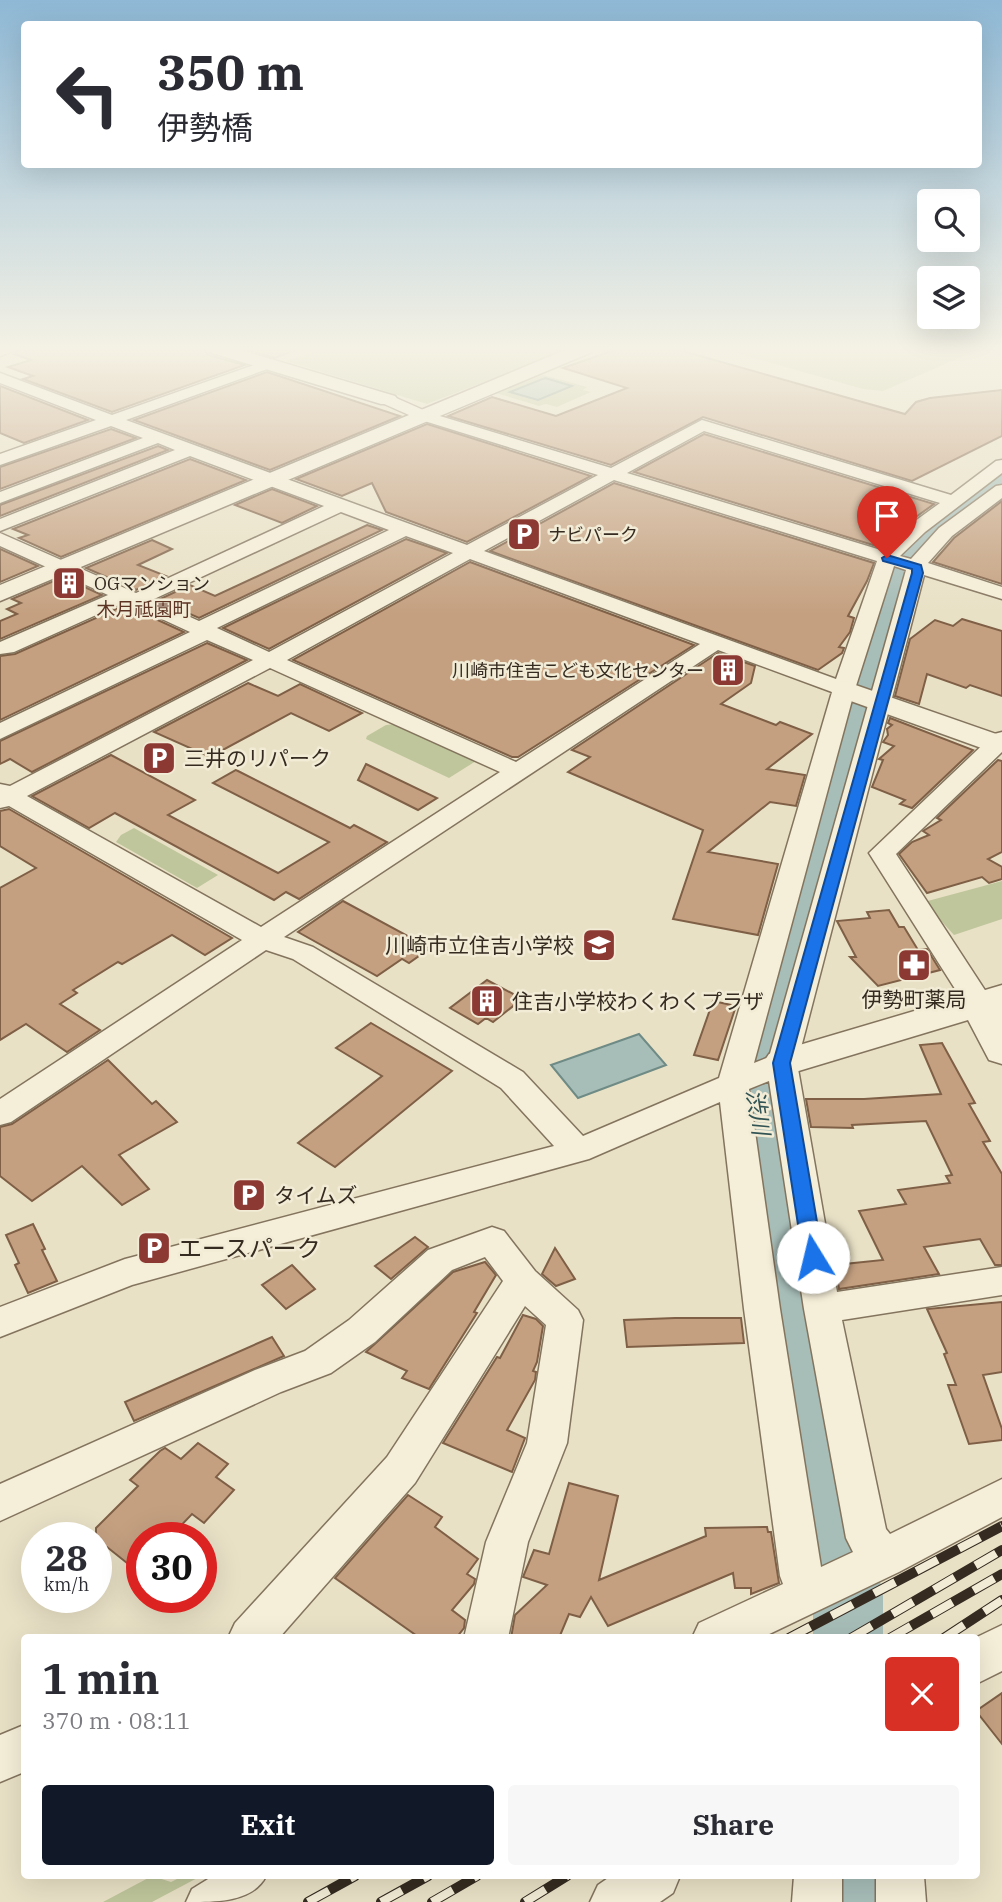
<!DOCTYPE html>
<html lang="en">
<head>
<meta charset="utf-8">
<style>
	:root { --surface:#fff; --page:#f7f7f7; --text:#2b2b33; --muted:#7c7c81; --accent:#111827 }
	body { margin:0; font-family:"IBM Plex Serif","Noto Sans JP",serif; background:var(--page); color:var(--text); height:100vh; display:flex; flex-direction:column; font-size:26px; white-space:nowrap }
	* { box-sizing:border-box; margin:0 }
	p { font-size:23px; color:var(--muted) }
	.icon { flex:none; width:38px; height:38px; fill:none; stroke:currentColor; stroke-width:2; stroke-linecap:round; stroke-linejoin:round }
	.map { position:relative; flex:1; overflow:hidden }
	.panel { position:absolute; left:21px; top:1634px; width:959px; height:245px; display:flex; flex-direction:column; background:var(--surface); border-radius:7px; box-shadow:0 7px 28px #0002 }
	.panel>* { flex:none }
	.banner { position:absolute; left:21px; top:21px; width:961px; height:147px; border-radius:7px; box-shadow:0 7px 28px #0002; background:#fff; color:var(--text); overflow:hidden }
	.fabs { position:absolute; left:917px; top:189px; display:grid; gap:14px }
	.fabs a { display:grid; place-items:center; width:63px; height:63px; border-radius:7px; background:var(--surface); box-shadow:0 7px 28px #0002; font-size:35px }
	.speed { position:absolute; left:21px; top:1522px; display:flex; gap:14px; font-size:35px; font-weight:700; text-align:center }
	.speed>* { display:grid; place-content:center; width:91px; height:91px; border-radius:50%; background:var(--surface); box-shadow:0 7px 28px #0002; line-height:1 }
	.speed small { font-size:18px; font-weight:400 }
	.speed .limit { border:10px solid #d22; background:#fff; color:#111 }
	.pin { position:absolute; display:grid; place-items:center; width:60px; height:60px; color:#fff; margin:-72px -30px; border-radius:50% 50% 50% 0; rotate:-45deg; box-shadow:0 0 7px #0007 }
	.pin .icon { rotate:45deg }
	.me { position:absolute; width:77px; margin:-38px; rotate:351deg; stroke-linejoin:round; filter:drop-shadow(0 0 5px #0008) }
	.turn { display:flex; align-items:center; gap:24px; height:147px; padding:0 21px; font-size:32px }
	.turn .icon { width:91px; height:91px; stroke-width:2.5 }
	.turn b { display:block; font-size:49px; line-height:60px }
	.round { display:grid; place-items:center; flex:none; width:74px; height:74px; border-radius:7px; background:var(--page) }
	.summary { display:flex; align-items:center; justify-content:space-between; height:119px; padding:0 21px }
	h1 { font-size:42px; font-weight:700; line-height:52px }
	.button { display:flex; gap:14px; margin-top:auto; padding:14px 21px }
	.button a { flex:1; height:80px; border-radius:7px; background:var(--accent); color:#fff; font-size:28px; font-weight:700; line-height:80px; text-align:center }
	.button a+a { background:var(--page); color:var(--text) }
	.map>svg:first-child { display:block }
</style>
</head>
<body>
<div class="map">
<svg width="1002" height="1902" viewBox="0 0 1002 1902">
	<rect width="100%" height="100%" fill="#e9e1c6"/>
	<g fill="#bfc69b">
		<polygon points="719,348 972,348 975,351 883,391 863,389"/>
		<polygon points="542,350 556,354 427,404 286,361 315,352"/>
		<polygon points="543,375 587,387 583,390 591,392 557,407 546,404 539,406 496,393"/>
		<polygon points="395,724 476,761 449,778 366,739 367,736 386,725"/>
		<polygon points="134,828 218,875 197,888 116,842 121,835"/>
		<polygon points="1002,881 1002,919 954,935 924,902"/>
		<polygon points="152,1876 171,1882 183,1876 201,1876 152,1902 103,1902"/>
	</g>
	<g fill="#a7bdb8" stroke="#6f8b85" stroke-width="2">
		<polygon points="545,378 572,386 538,400 510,392"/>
		<polygon points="639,1034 666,1065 578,1098 551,1065"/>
	</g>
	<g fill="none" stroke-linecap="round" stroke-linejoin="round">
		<g fill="#a7bdb8" fill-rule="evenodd">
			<polygon points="1002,469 1002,490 939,537 918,563 780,1066 778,1085 883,1596 883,1638 813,1638 813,1596 728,1085 730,1066 887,562 917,525 992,471"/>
			<rect x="809" y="1876" width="80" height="26"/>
		</g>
	</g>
	<g fill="#c4a080" stroke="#7f6046" stroke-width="2">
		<polygon points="24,348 203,348 208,355 245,365 112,412 23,379 33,376 8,367 31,360 14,354"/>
		<polygon points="243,348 295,348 295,350 275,358"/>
		<polygon points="620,348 672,348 905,414 916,402 930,398 1002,390 1002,436 912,481 703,417 611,465 448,416 492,397 556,416 627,388 563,368"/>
		<polygon points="267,372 400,416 270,470 134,420"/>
		<polygon points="0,386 88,420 24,443 0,433"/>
		<polygon points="427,424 591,476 467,542 386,512 372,483 342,496 296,479"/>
		<polygon points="111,429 136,438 0,489 0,467"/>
		<polygon points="704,434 934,504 909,522 883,548 634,472"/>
		<polygon points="158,446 168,450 0,516 0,505"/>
		<polygon points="190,459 246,480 61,557 19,538 28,535 13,529"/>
		<polygon points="614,483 874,563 867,581 848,616 854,618 850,632 839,647 844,648 842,653 818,670 490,551"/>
		<polygon points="272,489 317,506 282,523 235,505"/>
		<polygon points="1002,501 1002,584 933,562 954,538"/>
		<polygon points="367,525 382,530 199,618 158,600 190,585 215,596"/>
		<polygon points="406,539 447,553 269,649 223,628"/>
		<polygon points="152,540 172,549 138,565 166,576 136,590 86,568"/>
		<polygon points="0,549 38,566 0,582"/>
		<polygon points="470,562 694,645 518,757 512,757 293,660"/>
		<polygon points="63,577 102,595 0,639 0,621 17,614 7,609 21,603 12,599"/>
		<polygon points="125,605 184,632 0,720 0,656 15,654"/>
		<polygon points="962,619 1002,631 1002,696 970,685 966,688 927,674 919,704 895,696 910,639 935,620 953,626"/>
		<polygon points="207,643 247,660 32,772 10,759 0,764 0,741"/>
		<polygon points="718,653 755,666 751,683 721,704 776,725 780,722 812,734 767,769 805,775 796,806 770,802 708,852 778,864 758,935 673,919 703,830 568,772 590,757 572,750"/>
		<polygon points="248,683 278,696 300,684 362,713 329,731 291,713 210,757 154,732"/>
		<polygon points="890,718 973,750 912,808 900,804 905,800 872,787 883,760 879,759 894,746 883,742 888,735 887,729 892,725 888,723"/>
		<polygon points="111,755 195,800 168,815 278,873 329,842 213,783 236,770 350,828 354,825 387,842 299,899 286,892 274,900 115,813 89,828 32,796"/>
		<polygon points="998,760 1002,761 1002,852 988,859 1002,867 1002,879 989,883 982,877 927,893 899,854 912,842 929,835 923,831 941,820 937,818"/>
		<polygon points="366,764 437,798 418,810 358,780"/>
		<polygon points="9,809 156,894 232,938 205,955 172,935 122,964 118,962 73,990 77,993 60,1004 100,1030 67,1052 26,1024 0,1040 0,888 36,868 0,846 0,811"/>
		<polygon points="343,901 430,948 409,963 402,959 377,976 298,932"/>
		<polygon points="889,910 899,927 904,927 918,950 927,949 940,970 878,986 850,957 856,957 837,921 870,918 867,912"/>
		<polygon points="487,980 517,996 512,1000 517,1003 493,1022 486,1018 478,1024 450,1008"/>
		<polygon points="713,1001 736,1006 718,1060 694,1055"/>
		<polygon points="371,1023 452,1071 335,1167 298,1143 382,1076 336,1048"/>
		<polygon points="942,1043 975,1103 969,1104 990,1141 983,1142 1002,1174 1002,1265 995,1265 980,1239 924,1247 939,1274 839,1289 835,1265 883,1260 859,1211 906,1204 898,1190 950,1183 946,1176 952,1175 926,1121 852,1125 853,1128 811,1127 806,1099 864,1099 941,1094 920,1045"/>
		<polygon points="108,1060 152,1104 156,1101 177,1122 119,1155 149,1189 122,1205 82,1166 32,1201 0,1176 0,1127 12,1124"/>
		<polygon points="33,1224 45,1249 42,1250 57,1281 28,1293 15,1265 19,1263 6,1235"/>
		<polygon points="415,1237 428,1247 391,1279 375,1266"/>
		<polygon points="555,1248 575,1279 556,1286 542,1274"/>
		<polygon points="485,1262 496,1275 474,1312 477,1313 429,1389 402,1378 407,1371 366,1352 453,1272"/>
		<polygon points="292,1265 315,1289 286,1309 262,1285"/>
		<polygon points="1002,1302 1002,1372 983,1375 1002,1429 1002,1440 969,1444 948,1385 956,1385 944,1354 947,1353 927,1309"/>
		<polygon points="523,1315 536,1319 543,1326 537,1362 533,1371 536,1372 535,1380 507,1430 525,1438 512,1472 443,1443 497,1357 500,1358"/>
		<polygon points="675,1318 741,1318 744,1343 627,1347 624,1320"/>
		<polygon points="272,1337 284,1356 134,1421 125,1402"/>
		<polygon points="198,1443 228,1464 216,1477 234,1490 204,1523 192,1514 169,1538 142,1538 142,1575 107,1547 96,1558 96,1528 138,1486 130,1480 160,1451 165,1448 181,1459"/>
		<polygon points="569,1483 618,1496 599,1580 706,1536 705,1528 767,1527 768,1532 771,1532 779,1583 751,1594 751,1588 735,1588 733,1573 608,1626 591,1597 580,1617 569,1614 559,1638 511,1638 515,1615 547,1585 523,1577 534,1550 549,1554"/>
		<polygon points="408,1495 442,1517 435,1527 478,1559 467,1574 475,1579 474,1584 452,1610 465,1620 464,1628 456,1638 420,1638 335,1578"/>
		<polygon points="1002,1693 1002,1744 976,1711"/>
	</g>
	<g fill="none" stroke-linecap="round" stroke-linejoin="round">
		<g stroke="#83745e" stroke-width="3">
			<path id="pedestrian" d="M213,1876H266C253,1902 217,1902 186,1902L192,1889Z"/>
		</g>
		<g stroke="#83745e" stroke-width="3">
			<g id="minor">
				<polygon points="0,348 22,348 0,356"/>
				<path d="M268,360L275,364L273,367L126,420L467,545L598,475L418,419L382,403L380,400L382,397H394L430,413L611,468L702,420L951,495L996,461L1002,460V473L925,532L900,556L911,559L939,528L996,486L1002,485V498L952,536L928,563L1002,587V599L924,575L797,1063L837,1292L1002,1267V1295L842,1320L886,1529L890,1534L1002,1479V1517L899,1572L761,1638H692L699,1623L783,1584L780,1576L744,1309L720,1102L589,1159L132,1285L0,1337V1307L125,1259L554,1146L501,1088L293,959L266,950L11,1122L0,1125V1099L242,940L9,806L0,808V784L10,786L253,660L207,640L0,739V723L190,632L125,602L14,652L0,654V642L108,595L0,546V533L136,593L324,506L190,456L0,531V519L175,450L158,443L0,503V492L143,438L111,426L0,465V454L96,420L0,383V373L112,415ZM704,431L940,503L911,524L884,551L627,473ZM614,480L877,561L836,679L484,551ZM341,512L389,530L199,621L152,600ZM406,536L453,553L269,652L217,628ZM470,559L700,644L516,762L287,660ZM894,566L906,570L769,1057L754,1063L855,689ZM718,650L832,692L719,1078L583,1136L523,1072L313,947L284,937ZM270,668L500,772L261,927L27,796ZM769,1081L804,1309L846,1538L853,1552L821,1567L780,1309L749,1089Z"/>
				<polygon points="1002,732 1002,752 896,854 994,1004 989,1011 979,1014 969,1011 869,853 994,734"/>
				<polygon points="492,1227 504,1231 535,1271 578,1310 583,1320 567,1443 528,1542 508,1638 464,1638 486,1542 527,1443 546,1325 525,1306 415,1483 279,1638 228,1638 235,1623 387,1457 503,1281 485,1257 452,1270 375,1342 331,1373 281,1392 0,1521 0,1484 255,1370 305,1351 349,1320 428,1250"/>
				<polygon points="1002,1625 1002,1671 976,1684 975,1638"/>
				<polygon points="24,1725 24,1772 0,1782 0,1735"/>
				<polygon points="611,1876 680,1876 673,1893 660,1902 590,1902 598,1885"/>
				<polygon points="794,1876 842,1876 842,1902 792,1902"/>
				<polygon points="876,1876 924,1876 926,1902 876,1902"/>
			</g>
		</g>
		<g stroke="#83745e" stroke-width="3">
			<g id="tertiary">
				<polygon points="206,348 234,348 395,396 398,400 395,404 381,404 209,352"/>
				<polygon points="570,348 595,348 592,352 0,601 0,585"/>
				<polygon points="844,681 1002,736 1002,752 987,750 834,695 830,689 834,683"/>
				<polygon points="1002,985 1002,1064 989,1060 968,1020 782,1076 769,1072 763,1063 769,1054"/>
			</g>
		</g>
		<use href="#pedestrian" fill="#f5eed8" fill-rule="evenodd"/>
		<use href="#minor" fill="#f5eed8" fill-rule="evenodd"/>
		<use href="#tertiary" fill="#f5eed8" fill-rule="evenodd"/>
		<g stroke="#352b20" stroke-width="10">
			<g id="rail">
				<polyline points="789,1638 1002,1526"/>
				<polyline points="851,1638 1002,1550"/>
				<polyline points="890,1638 1002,1574"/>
				<polyline points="944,1638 1002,1600"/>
				<polyline points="308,1902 355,1876"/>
				<polyline points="381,1902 428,1876"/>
				<polyline points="432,1902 477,1876"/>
				<polyline points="525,1902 567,1876"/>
			</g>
		</g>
		<use href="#rail" stroke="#f2ebd5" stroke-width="8" stroke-dasharray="24" stroke-linecap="butt"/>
	</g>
	<linearGradient id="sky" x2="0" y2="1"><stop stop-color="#8eb8d5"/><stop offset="0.57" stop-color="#f5f2e5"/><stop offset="1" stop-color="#f5f2e5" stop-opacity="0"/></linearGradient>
	<rect width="1002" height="614" fill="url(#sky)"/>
	<polygon fill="#1a73e8" stroke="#114b97" stroke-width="2" points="887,555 921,565 923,573 790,1063 823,1257 820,1263 813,1265 806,1263 803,1257 773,1063 912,573 912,569 883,561 882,558"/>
	<defs>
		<g id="parking-square" transform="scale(1.75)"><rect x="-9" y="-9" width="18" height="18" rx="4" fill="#8c3934" stroke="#f2ebd5"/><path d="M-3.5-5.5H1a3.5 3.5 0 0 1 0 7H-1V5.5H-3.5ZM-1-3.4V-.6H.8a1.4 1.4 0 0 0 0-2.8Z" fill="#fff"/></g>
		<g id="building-square" transform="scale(1.75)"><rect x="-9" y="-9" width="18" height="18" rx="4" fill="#8c3934" stroke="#f2ebd5"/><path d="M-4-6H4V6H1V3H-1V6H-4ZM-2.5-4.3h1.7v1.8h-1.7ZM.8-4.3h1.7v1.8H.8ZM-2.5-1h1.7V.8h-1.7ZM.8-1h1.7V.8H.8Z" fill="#fff"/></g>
		<g id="school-square" transform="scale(1.75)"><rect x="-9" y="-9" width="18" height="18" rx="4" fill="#8c3934" stroke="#f2ebd5"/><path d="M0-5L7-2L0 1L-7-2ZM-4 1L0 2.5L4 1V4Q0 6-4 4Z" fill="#fff"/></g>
		<g id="pharmacy-square" transform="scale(1.75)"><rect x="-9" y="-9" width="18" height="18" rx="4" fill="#8c3934" stroke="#f2ebd5"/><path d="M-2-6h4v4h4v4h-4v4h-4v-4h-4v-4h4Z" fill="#fff"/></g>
	</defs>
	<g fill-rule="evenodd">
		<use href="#parking-square" x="524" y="534"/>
		<use href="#building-square" x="69" y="583"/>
		<use href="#building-square" x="728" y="670"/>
		<use href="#parking-square" x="159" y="758"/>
		<use href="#school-square" x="599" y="945"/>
		<use href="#pharmacy-square" x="914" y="965"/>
		<use href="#building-square" x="487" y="1001"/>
		<use href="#parking-square" x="249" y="1195"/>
		<use href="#parking-square" x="154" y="1248"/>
	</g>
	<g text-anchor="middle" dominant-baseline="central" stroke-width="5" stroke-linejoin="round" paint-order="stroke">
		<g font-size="18" fill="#352b20" stroke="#f2ebd5" text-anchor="start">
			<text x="548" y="534">ナビパーク</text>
			<text x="94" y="583">OGマンション</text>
			<text x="704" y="670" text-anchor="end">川崎市住吉こども文化センター</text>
		</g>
		<g font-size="19" fill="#5d3324" stroke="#f2ebd5">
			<text x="144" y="609">木月祗園町</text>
		</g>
		<g font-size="21" fill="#352b20" stroke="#f2ebd5" text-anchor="start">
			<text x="184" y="758">三井のリパーク</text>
			<text x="574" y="945" text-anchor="end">川崎市立住吉小学校</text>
			<text x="914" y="999" text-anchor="middle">伊勢町薬局</text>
			<text x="512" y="1001">住吉小学校わくわくプラザ</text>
			<text x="274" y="1195">タイムズ</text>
		</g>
		<g font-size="23" font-style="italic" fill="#315353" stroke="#f2ebd5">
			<text transform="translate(759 1112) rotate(81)">渋川</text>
		</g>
		<g font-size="24" fill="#352b20" stroke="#f2ebd5" text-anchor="start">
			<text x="178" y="1248">エースパーク</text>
		</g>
	</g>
</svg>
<div class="fabs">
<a><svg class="icon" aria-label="search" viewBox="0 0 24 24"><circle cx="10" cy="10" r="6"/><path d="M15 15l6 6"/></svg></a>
<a><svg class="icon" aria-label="layers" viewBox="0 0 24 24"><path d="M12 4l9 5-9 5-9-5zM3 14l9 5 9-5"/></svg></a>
</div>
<div class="speed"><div>28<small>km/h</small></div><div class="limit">30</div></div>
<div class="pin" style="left:887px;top:558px;background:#d93025"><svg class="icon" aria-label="arrive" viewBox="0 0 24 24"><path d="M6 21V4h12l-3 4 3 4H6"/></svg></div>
<svg class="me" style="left:813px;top:1257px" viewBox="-20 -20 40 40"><circle r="19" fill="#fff"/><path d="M0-13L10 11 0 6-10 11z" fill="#1a73e8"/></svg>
<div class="banner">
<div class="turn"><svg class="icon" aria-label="left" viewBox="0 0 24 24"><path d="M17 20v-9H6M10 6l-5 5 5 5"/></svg><div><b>350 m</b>伊勢橋</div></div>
</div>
<section class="panel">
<div class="summary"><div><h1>1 min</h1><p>370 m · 08:11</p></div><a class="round" style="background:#d93025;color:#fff"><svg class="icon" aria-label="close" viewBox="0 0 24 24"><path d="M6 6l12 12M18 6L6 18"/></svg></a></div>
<div class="button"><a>Exit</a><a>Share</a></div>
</section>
</div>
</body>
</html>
